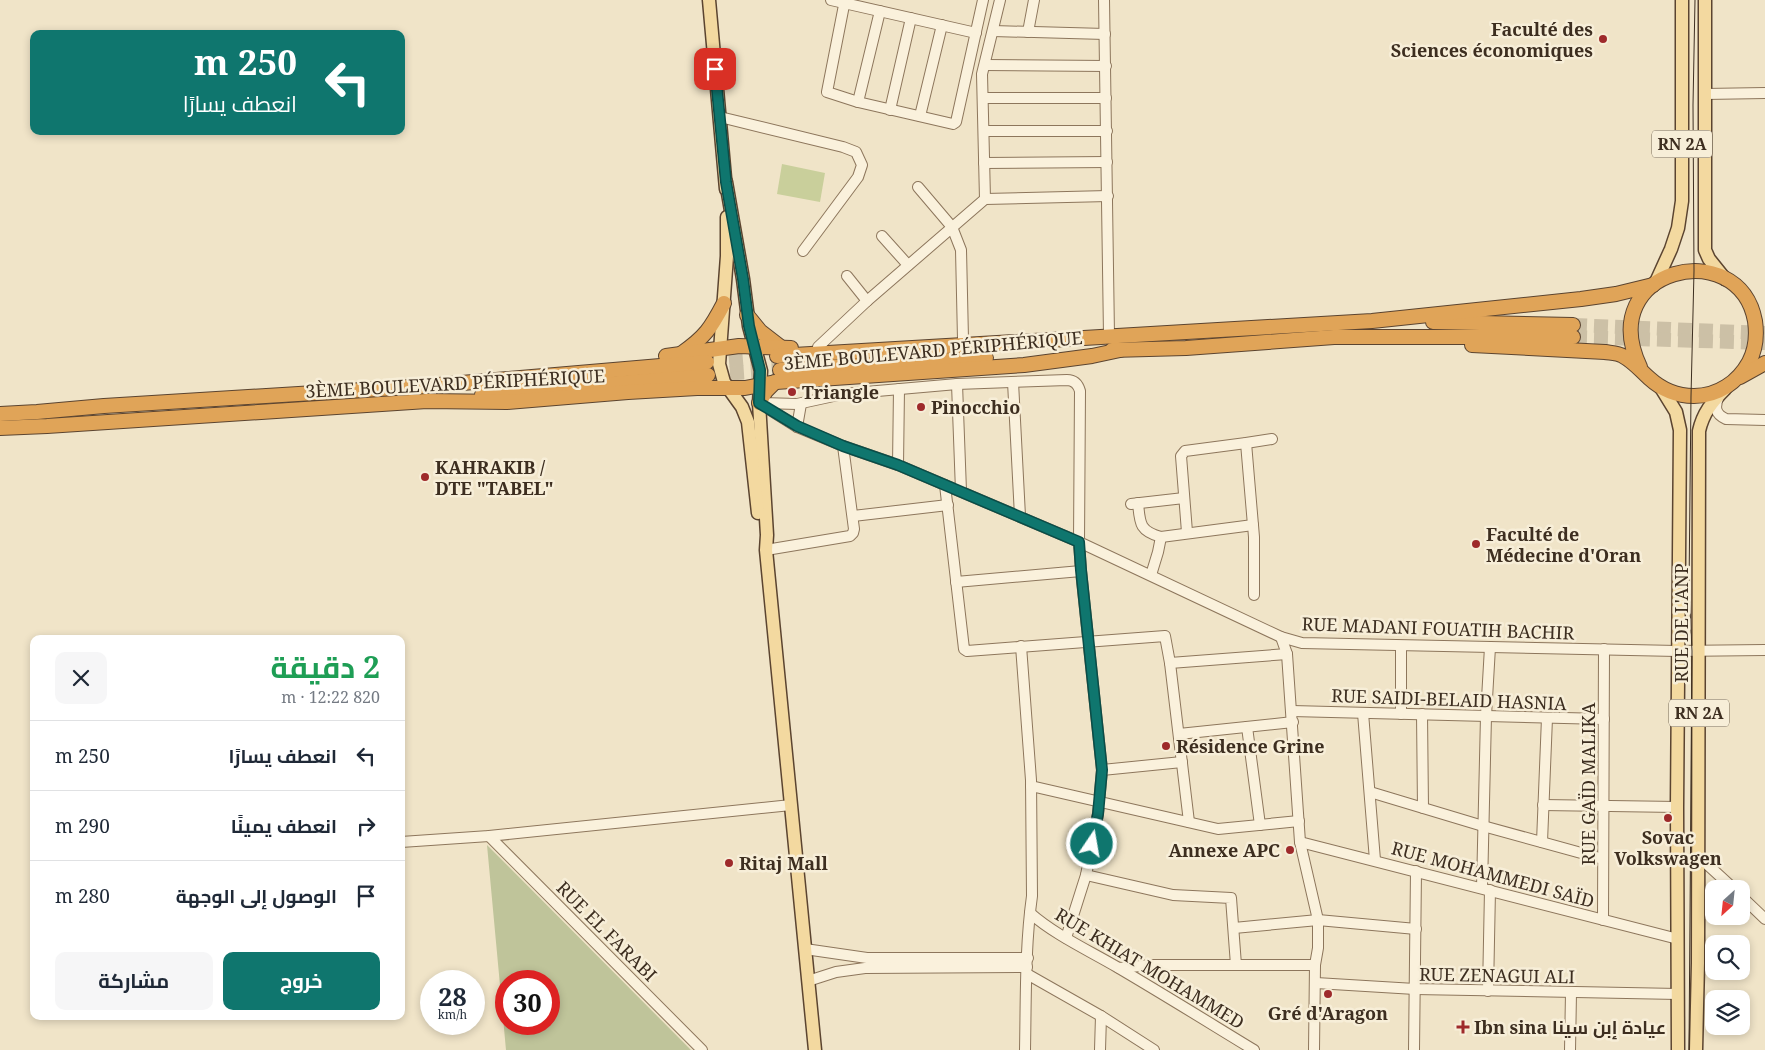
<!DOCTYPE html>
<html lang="ar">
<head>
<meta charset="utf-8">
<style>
	:root { --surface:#fff; --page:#f6f6f7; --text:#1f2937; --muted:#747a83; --line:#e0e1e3; --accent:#0f766e }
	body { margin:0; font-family:"Noto Serif",Cairo,serif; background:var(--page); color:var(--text); direction:rtl; height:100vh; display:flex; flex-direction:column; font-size:19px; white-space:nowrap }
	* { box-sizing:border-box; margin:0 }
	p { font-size:16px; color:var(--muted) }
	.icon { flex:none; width:28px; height:28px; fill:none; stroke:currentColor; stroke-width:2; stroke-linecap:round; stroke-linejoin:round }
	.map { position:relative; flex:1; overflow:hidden; direction:ltr }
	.sheet { position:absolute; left:30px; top:635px; width:375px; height:385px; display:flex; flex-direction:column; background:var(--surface); border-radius:10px; box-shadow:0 2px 8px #0003; direction:rtl }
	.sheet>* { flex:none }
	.guide { position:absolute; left:30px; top:30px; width:375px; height:105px; border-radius:10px; box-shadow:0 2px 8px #0003; direction:rtl; background:#0f766e; color:#fff; overflow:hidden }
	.needle { width:32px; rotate:207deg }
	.controls { position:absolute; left:1705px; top:880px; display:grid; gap:10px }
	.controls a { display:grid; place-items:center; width:45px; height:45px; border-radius:10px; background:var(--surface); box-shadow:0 2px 8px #0003; font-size:25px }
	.speed { position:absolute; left:420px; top:970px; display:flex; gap:10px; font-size:25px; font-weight:700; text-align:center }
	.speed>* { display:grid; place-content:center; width:65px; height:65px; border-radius:50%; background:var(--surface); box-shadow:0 2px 8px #0003; line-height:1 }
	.speed small { font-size:12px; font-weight:400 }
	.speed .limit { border:8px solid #d22; background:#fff; color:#111 }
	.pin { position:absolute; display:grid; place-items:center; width:42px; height:42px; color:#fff; margin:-21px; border-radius:10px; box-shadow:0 2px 8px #0006 }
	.me { position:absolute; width:55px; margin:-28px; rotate:12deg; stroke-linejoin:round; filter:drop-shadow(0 0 4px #0008) }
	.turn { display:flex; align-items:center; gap:18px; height:105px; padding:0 25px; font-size:22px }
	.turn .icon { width:65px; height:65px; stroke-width:2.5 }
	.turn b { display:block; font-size:35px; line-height:42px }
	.round { display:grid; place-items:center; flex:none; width:52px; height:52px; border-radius:10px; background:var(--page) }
	.summary { display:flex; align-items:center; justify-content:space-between; height:85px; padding:0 25px }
	h1 { font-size:30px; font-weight:700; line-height:38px; color:#1e9e55 }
	.button { display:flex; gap:10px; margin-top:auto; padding:10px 25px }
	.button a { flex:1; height:58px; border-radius:10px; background:var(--accent); color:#fff; font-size:20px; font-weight:700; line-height:58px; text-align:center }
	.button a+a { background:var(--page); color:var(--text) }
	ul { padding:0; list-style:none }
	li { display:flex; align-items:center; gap:15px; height:70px; padding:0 25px; border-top:1px solid var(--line) }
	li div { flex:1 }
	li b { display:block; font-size:19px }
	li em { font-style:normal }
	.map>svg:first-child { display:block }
</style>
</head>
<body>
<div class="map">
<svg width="1765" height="1050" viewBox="0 0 1765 1050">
	<rect width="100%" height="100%" fill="#f0e4c8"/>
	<polygon fill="#c9cf9b" points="782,164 825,173 820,202 777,194"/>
	<path fill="#bfc49a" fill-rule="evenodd" d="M487,845L691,1050H506ZM506,981H549V1024H506Z"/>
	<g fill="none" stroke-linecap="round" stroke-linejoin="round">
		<g stroke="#ccc0a6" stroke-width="14" stroke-dasharray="14 7" stroke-linecap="butt">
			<polyline points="1573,325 1765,333"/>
			<polyline points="1573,337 1765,343"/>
			<polyline points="708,362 777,356"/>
			<polyline points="709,375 780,370"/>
		</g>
		<g stroke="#8d765c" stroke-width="12">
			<g id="minor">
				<polyline points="831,0 976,33"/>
				<polyline points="845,0 827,92 858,102 953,124 956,122 983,0"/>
				<polyline points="1104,0 1109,335"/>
				<polyline points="993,31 1105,34"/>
				<polyline points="1028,32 1034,0"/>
				<polyline points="985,65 1106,66"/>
				<polyline points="1705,94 1765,93"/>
				<polyline points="983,98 1106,98"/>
				<polyline points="858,102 880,11"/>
				<polyline points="890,110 911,18"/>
				<polyline points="920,116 942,25"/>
				<polyline points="720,117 843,147 856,152 862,165 858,177 803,251"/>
				<polyline points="984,131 1107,131"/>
				<polyline points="984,163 1107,162"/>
				<polyline points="918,187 952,227 961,250 963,339"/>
				<polyline points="985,199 1108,196"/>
				<polyline points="882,236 908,265"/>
				<polyline points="847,276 867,301"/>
				<polyline points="818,347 867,301 985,199 982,74 1000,0"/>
				<polyline points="1013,382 1020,516"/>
				<polyline points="957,384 961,491"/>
				<path d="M1719,396C1714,407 1715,414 1726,419L1765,420"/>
				<polyline points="759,403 797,427 843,446 898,465 1079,542 1281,637 1302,643 1677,651 1765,650"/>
				<path d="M760,403L797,404L843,394L957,384L1067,380C1074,380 1078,384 1080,391L1079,542L1081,571L1102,770L1098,814L1086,875L1066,938"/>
				<polyline points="797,427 801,404"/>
				<polyline points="1246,443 1254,537 1254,595"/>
				<polyline points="898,465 899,389"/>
				<polyline points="945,485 964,649 967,651 1165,636 1170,663 1189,822"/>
				<path d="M1138,503C1140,523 1139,531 1161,537L1158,552L1151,575"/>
				<polyline points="1131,504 1184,498"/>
				<polyline points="853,516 948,505"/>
				<polyline points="1187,532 1181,456 1185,451 1246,443 1272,439"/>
				<polyline points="1161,537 1253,525"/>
				<polyline points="766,550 850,536 853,533 854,529 843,446"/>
				<polyline points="956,582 1081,571"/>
				<polyline points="1281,637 1287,654 1300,842 1318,920 1318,948 1315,965 1314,1050"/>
				<path d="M1021,646L1031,780L1032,896C1025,946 1026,999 1025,1050"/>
				<polyline points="1170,663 1287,654"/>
				<polyline points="1292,711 1604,719"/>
				<polyline points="1363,713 1375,860"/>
				<polyline points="1401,714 1401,646"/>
				<polyline points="1422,714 1423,808"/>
				<polyline points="1247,727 1260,825"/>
				<polyline points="1179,734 1293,722"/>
				<polyline points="1102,770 1182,762"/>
				<polyline points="1031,786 1218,829 1299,821"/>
				<polyline points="1370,792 1483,826 1603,859"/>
				<polyline points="1543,805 1677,807"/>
				<polyline points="489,836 702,1050"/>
				<polyline points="401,842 489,836 791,805"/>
				<polyline points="1300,842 1678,939"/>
				<polyline points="1542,842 1547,718"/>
				<polyline points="1698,856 1734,889"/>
				<polyline points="1086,875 1173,895 1231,898 1236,965"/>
				<polyline points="1482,888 1486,716 1490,647"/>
				<polyline points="1741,896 1765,919"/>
				<path d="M1030,913C1055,935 1088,950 1117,967C1163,994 1208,1022 1254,1050"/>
				<polyline points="1603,920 1604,649"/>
				<polyline points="1234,928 1318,920 1416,929"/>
				<polyline points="805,949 867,958 1028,958"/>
				<polyline points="1119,968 1151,965 1315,965"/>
				<polyline points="1027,974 1101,1016 1154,1050"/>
				<polyline points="808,981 836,972 865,968 1027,967"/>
				<polyline points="1316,983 1415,989 1678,994"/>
				<polyline points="1488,991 1490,890"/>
				<polyline points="1100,1050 1101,1016"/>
				<polyline points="1414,1050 1416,871"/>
				<polyline points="1570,1050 1571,993"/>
			</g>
		</g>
		<g stroke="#5b4430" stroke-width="15">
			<g id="major">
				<polyline points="709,0 726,189"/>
				<polyline points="1705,0 1705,250 1709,259 1725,279"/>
				<polyline points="726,182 743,279 749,326 761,371 759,403 767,535 766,550 815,1050"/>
				<polyline points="727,217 727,256 719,364 724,382 742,407 748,422 758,513"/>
				<polyline points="1656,282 1671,249 1678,228 1682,201 1682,0"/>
				<polyline points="1660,386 1676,412 1680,430 1677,807 1678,1050"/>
				<path d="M1696,1050L1698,963L1699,431C1703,413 1712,402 1725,389"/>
			</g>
		</g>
		<g stroke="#5b4430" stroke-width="16">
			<g id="highway">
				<polyline points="747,315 760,331 782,348"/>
				<polyline points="1433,322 1573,325"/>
				<path d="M1472,345L1605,352C1611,353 1618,353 1623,356C1634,362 1640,370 1649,378C1661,389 1677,396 1694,396C1718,396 1738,382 1749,362C1756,349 1757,335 1755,321C1739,234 1593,268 1640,367"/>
				<polyline points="1112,350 1186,348 1334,337 1573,337"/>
				<path d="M682,353C705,337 711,328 724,303"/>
				<polyline points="666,356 739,346 791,348"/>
				<polyline points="777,356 1372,321 1581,299 1616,294 1653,285"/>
				<polyline points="780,370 986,358"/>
				<polyline points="1740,377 1765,363"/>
				<polyline points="482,395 708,375"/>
				<polyline points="759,403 766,391 775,382"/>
				<polyline points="0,414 37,412 104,406 427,386 707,362"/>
				<polyline points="0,428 47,426 427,401 507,402 628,392 697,388 745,388 776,382 1024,365 1092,356 1120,350"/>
			</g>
		</g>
		<use href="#minor" stroke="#faf1dc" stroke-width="10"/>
		<use href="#major" stroke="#f3d9a0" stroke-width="12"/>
		<use href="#highway" stroke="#e0a458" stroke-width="14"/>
		<polyline stroke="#3d2e20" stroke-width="1" points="1689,1050 1692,651 1689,589 1691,396 1694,271 1693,105 1695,0"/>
	</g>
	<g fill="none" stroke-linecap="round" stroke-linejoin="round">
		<g stroke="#0a4d48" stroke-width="12">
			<polyline id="route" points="715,69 726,182 743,279 749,326 760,370 759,403 797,426 843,446 898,465 1079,542 1081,570 1102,770 1098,814 1092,844"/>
		</g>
		<use href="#route" stroke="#0f766e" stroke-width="9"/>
	</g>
	<g fill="#9e2a2b" stroke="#f7eed8" stroke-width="2">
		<circle cx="1603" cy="39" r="5"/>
		<circle cx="792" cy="392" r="5"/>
		<circle cx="921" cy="407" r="5"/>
		<circle cx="425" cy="477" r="5"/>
		<circle cx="1476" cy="544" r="5"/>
		<circle cx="1166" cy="746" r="5"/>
		<circle cx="1668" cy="818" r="5"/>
		<circle cx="1290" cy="850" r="5"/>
		<circle cx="729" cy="863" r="5"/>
		<circle cx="1328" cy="994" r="5"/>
		<path d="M1460.5 1019.5h5v5h5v5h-5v5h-5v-5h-5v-5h5z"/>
	</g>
	<g text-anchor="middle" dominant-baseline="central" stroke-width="5" stroke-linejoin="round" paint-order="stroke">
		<g fill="#f7eed8" stroke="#756857" stroke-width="1">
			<rect x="1652" y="130.5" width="60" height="27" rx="4"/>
			<rect x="1669" y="699.5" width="60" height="27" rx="4"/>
		</g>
		<g font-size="16" font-weight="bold" fill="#3d2e20">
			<text x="1682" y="144">RN 2A</text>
			<text x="1699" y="713">RN 2A</text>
		</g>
		<g font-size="18" font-weight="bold" fill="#3d2e20" stroke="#f7eed8" text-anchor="start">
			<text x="1593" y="29" text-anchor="end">Faculté des<tspan x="1593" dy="21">Sciences économiques</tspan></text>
			<text x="802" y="392">Triangle</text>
			<text x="931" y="407">Pinocchio</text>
			<text x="435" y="467">KAHRAKIB /<tspan x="435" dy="21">DTE "TABEL"</tspan></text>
			<text x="1486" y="534">Faculté de<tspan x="1486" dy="21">Médecine d'Oran</tspan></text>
			<text x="1176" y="746">Résidence Grine</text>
			<text x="1668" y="837" text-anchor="middle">Sovac<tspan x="1668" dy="21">Volkswagen</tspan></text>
			<text x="1280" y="850" text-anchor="end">Annexe APC</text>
			<text x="739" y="863">Ritaj Mall</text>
			<text x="1328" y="1013" text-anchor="middle">Gré d'Aragon</text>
			<text x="1474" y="1027">Ibn sina عيادة إبن سينا</text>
		</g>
		<g font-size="18" fill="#3d2e20" stroke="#f7eed8">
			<text transform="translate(933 350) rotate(-5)">3ÈME BOULEVARD PÉRIPHÉRIQUE</text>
			<text transform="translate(455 383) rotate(-3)">3ÈME BOULEVARD PÉRIPHÉRIQUE</text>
			<text transform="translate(1681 623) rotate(-90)">RUE DE L'ANP</text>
			<text transform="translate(1438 628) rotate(2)">RUE MADANI FOUATIH BACHIR</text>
			<text transform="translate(1449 699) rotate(2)">RUE SAIDI-BELAID HASNIA</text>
			<text transform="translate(1588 784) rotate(-90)">RUE GAÏD MALIKA</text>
			<text transform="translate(1493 874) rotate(15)">RUE MOHAMMEDI SAÏD</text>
			<text transform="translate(607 931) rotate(45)">RUE EL FARABI</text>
			<text transform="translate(1150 968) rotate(31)">RUE KHIAT MOHAMMED</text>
			<text transform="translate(1497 975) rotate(1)">RUE ZENAGUI ALI</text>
		</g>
	</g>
</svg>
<div class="controls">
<a><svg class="needle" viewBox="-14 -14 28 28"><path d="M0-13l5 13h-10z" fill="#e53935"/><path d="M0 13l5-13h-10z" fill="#747a83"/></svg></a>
<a><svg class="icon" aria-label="search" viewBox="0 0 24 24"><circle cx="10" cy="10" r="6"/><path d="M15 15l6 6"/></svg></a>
<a><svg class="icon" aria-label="layers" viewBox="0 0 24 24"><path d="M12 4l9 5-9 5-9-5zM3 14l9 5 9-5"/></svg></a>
</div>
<div class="speed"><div>28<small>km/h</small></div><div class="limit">30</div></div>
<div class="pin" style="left:715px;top:69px;background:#d93025"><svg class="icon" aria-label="arrive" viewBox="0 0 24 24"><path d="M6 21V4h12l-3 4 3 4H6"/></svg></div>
<svg class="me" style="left:1092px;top:844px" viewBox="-20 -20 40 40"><circle r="17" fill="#0f766e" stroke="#fff" stroke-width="3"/><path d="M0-11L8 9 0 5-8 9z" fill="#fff"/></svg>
<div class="guide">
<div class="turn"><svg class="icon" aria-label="left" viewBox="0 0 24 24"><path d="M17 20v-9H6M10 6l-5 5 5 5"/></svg><div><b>250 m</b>انعطف يسارًا</div></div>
</div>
<section class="sheet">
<div class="summary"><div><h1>2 دقيقة</h1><p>820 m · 12:22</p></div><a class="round"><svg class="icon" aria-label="close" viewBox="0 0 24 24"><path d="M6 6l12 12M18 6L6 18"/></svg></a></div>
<ul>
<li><svg class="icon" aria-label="left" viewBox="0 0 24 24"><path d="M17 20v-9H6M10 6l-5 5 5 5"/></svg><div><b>انعطف يسارًا</b></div><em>250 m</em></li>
<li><svg class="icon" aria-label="right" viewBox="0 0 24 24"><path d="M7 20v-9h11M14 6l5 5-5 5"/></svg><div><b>انعطف يمينًا</b></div><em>290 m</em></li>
<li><svg class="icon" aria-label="arrive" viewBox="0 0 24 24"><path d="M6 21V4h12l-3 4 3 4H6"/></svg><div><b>الوصول إلى الوجهة</b></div><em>280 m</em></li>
</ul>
<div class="button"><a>خروج</a><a>مشاركة</a></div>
</section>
</div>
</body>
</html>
